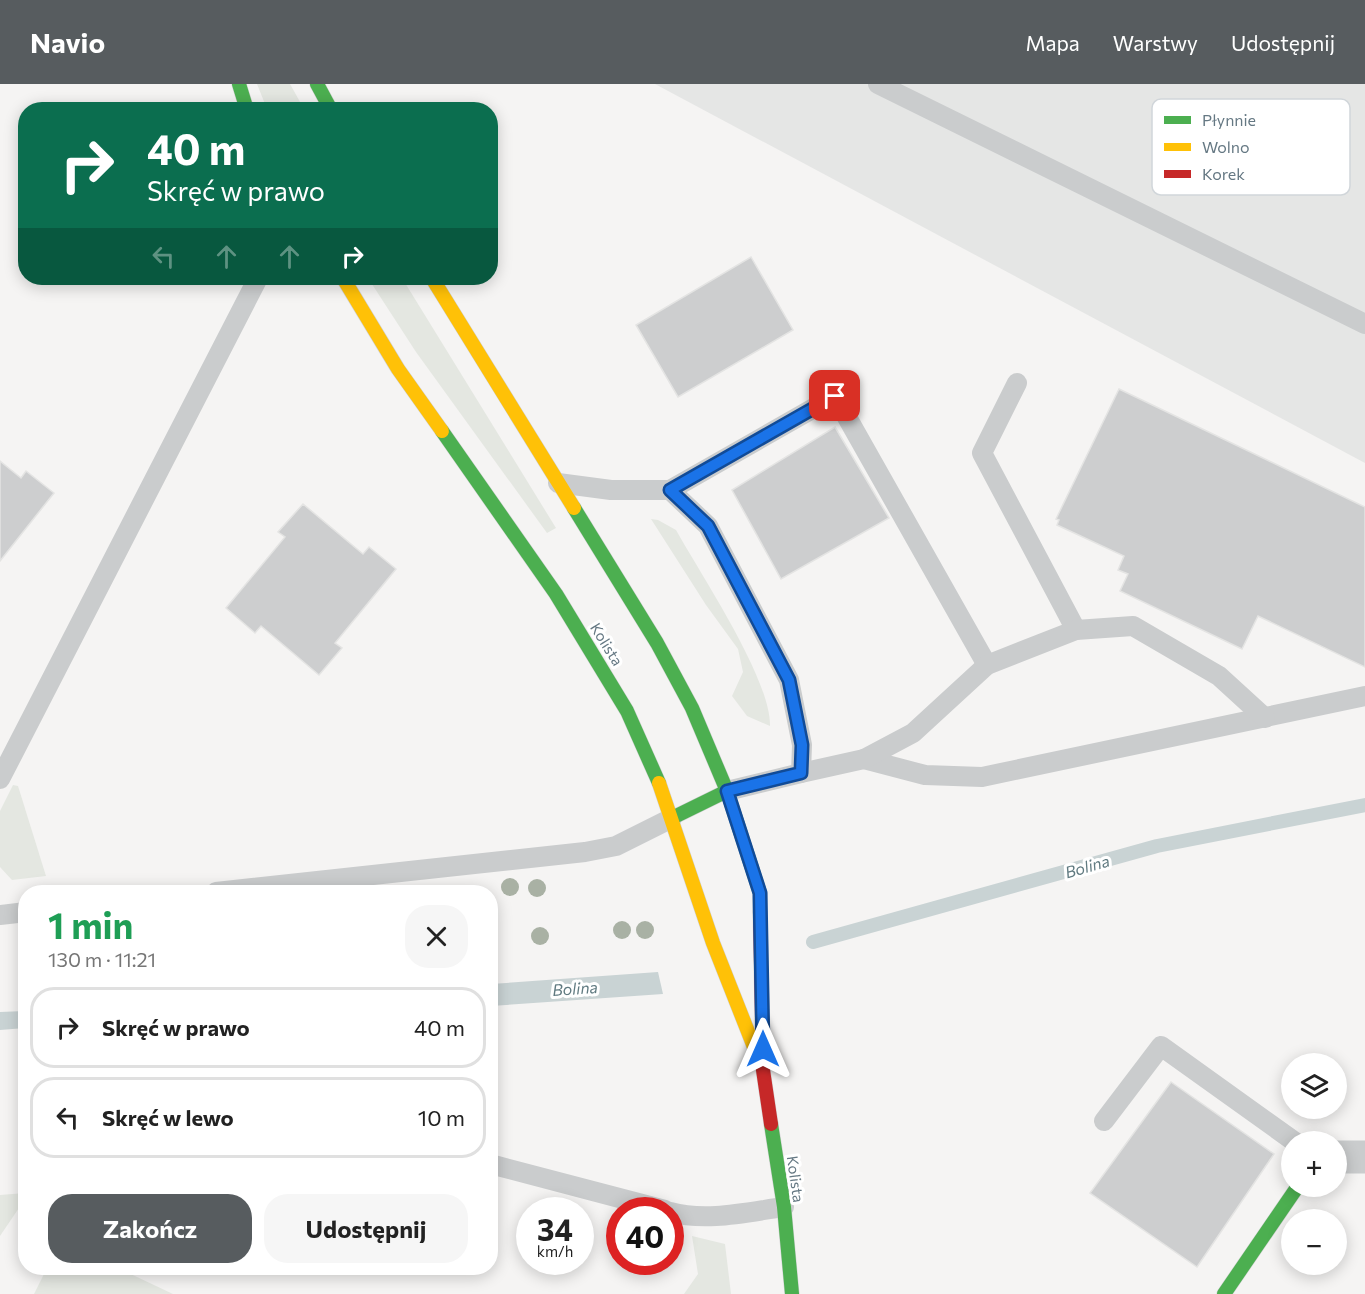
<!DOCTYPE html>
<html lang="pl">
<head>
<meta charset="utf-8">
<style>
	:root { --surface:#fff; --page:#f6f6f6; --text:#222; --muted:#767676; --line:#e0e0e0; --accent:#575c5f }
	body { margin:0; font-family:Commissioner,sans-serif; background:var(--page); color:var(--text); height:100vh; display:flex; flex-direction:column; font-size:22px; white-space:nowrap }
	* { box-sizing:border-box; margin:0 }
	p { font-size:20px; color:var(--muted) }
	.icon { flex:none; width:33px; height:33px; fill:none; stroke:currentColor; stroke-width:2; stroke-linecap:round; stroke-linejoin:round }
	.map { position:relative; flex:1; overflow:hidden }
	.side { position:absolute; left:18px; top:801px; width:480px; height:390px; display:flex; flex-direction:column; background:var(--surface); border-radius:24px; box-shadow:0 3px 15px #0003 }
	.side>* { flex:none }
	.hud { position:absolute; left:18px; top:18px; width:480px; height:183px; border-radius:24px; box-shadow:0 3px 15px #0003; background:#0b6e4f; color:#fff; overflow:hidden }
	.controls { position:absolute; left:1281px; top:969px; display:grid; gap:12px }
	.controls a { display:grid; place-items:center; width:66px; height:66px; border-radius:50%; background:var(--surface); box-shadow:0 3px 15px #0003; font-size:30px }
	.speed { position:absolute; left:516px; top:1113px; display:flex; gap:12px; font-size:30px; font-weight:700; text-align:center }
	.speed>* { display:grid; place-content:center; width:78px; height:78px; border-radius:50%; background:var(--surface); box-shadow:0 3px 15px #0003; line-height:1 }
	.speed small { font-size:15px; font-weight:400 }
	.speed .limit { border:9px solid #d22; background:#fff; color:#111 }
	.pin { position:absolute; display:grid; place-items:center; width:51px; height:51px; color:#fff; margin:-26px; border-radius:12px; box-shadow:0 3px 9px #0006 }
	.me { position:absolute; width:66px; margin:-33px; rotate:0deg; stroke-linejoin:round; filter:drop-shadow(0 0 4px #0008) }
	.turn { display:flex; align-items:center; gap:21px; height:126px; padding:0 30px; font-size:27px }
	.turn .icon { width:78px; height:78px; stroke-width:2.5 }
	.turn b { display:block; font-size:42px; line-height:51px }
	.lanes { display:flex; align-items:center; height:57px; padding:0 30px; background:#0003; justify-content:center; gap:30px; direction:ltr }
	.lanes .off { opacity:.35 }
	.round { display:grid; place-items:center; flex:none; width:63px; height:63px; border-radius:24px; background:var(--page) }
	.overview { display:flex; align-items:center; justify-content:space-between; height:102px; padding:0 30px }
	h1 { font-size:36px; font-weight:700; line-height:45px; color:#1e9e55 }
	.action { display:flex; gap:12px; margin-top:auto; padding:12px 30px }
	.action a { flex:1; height:69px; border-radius:24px; background:var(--accent); color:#fff; font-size:24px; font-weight:700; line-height:69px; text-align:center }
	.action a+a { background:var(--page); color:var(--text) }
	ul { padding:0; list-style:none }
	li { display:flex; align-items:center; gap:18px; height:81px; margin:0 12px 9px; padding:0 18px; border:3px solid var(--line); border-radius:24px }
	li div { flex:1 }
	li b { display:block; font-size:22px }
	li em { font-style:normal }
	header { display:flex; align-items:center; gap:36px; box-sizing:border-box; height:84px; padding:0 30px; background:var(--accent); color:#fff }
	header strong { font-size:28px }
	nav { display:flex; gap:33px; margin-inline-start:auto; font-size:21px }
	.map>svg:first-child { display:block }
</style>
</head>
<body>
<header>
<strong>Navio</strong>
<nav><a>Mapa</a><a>Warstwy</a><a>Udostępnij</a></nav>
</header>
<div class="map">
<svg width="1365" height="1210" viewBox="0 0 1365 1210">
	<rect width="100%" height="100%" fill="#f5f4f3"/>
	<polygon fill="#e5e6e5" points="655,0 1365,0 1365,379"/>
	<g fill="#e4e7e1">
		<polygon points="257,0 290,0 304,25 267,25"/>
		<polygon points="368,194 402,194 556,444 547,449 416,268"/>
		<path d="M651,435L658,436L676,446C701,491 771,595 770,642L747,632L732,612L743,588L738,565L706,521Z"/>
		<polygon points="13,701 18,702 46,792 12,796 0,783 0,727"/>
		<polygon points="25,1109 25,1115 0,1152 0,1111"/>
		<polygon points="692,1152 725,1160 731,1210 684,1210 698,1190"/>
		<polygon points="47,1184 118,1184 173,1210 34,1210"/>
	</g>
	<g fill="#c9d3d4">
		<polygon points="658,888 663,910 491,922 491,900"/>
		<polygon points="25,927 25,944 0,946 0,928"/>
	</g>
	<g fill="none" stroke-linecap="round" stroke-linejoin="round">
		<polyline stroke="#c9d3d4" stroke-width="14" points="813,858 1157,762 1365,721"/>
	</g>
	<g fill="#cdcecf" stroke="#e4e4e3" stroke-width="1.5">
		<polygon points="751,173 793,246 678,313 636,241"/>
		<polygon points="1119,305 1365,423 1365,583 1258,532 1242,565 1120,507 1128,490 1118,486 1124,472 1057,441 1059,436 1056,435"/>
		<polygon points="835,343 889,434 781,495 732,406"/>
		<polygon points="0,377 21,394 26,387 54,409 0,477"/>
		<polygon points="303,420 363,470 369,463 396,485 335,559 342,564 319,591 261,542 255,549 226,524 285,453 278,448"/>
		<polygon points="1171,998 1274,1070 1197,1183 1090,1109"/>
	</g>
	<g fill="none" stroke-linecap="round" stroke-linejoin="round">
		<g stroke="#d0d1d2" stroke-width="15">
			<g id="fast">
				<polyline points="239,0 247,26"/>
				<polyline points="317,0 331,26"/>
				<polyline points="442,347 556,510 627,627 659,699"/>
				<polyline points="574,424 657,559 692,624 727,707 760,809 760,828"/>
				<polyline points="672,734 727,707"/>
				<polyline points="771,1040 784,1123 792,1210"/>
				<polyline points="1224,1210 1298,1102"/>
			</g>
		</g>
		<g stroke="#d0d1d2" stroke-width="15">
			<g id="slow">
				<polyline points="343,194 398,285 442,347"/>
				<polyline points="432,194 574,424"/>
				<polyline points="659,699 713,859 756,968"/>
			</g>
		</g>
		<g stroke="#d0d1d2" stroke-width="15">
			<polyline id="jam" points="760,828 763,986 771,1040"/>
		</g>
		<g stroke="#cacccd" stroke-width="20">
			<polyline points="878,0 1365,240"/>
			<polyline points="1017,299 982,369 1076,546"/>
			<polyline points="558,399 611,406 670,406 835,312 987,581"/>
			<polyline points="670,406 708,442 789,596 802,661 801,689 727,707"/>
			<polyline points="864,675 925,691 982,693 1365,612"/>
			<polyline points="801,689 864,675 913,649 987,581 1076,546 1133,542 1219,592 1265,634"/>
			<polyline points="0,695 258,194"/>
			<polyline points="216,808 585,768 616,762 672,734"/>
			<polyline points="0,831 26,828"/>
			<polyline points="1104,1037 1161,962 1295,1058"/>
			<polyline points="490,1080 665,1126"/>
			<path d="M670,1128C707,1138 747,1128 784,1123"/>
		</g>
		<polyline stroke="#cacccd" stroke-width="33" points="1336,1073 1365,1073"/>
		<use href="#fast" stroke="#4caf50" stroke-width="14"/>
		<use href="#slow" stroke="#ffc107" stroke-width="14"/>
		<use href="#jam" stroke="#c62828" stroke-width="14"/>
	</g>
	<g fill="#a9b1a4">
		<circle cx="510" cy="803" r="9"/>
		<circle cx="537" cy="804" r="9"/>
		<circle cx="622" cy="846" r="9"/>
		<circle cx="645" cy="846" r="9"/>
		<circle cx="540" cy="852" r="9"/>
	</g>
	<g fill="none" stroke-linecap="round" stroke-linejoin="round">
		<g stroke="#114b97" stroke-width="15">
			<polyline id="route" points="763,965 760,809 727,707 801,689 802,661 789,596 708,442 670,406 835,312"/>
		</g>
		<use href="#route" stroke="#1a73e8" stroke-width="10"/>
	</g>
	<g text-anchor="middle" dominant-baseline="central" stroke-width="6" stroke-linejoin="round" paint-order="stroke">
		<g font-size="15" fill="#657883" stroke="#fff">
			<text transform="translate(607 560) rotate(58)">Kolista</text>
			<text transform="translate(796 1095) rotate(82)">Kolista</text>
		</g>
		<g font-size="16" font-style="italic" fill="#607a80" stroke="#fff">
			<text transform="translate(1087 782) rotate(-16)">Bolina</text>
			<text transform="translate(575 904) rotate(-4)">Bolina</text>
		</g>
	</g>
	<rect x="1152" y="15" width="198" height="96" rx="9" fill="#fff" stroke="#d1d6da" stroke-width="1.5"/>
	<rect x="1164" y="32" width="27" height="8" fill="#4caf50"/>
	<rect x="1164" y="59" width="27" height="8" fill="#ffc107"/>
	<rect x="1164" y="86" width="27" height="8" fill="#c62828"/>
	<g font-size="16" fill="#657883">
		<text x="1202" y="42">Płynnie</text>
		<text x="1202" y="69">Wolno</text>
		<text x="1202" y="96">Korek</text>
	</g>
</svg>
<div class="controls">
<a><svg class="icon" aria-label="layers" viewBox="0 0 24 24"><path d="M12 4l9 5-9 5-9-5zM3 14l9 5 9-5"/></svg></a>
<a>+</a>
<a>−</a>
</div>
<div class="speed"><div>34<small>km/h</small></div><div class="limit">40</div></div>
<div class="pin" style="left:835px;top:312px;background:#d93025"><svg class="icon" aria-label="arrive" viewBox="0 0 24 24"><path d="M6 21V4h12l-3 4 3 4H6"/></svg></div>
<svg class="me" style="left:763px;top:965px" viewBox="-20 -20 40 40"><path d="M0-17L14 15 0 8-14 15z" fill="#1a73e8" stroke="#fff" stroke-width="4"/></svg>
<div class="hud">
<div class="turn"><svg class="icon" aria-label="right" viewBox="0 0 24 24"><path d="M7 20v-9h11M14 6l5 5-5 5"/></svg><div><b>40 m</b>Skręć w prawo</div></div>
<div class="lanes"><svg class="icon off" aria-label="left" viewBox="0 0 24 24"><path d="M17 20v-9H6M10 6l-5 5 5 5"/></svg><svg class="icon off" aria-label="ahead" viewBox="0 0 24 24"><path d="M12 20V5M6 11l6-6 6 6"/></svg><svg class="icon off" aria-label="ahead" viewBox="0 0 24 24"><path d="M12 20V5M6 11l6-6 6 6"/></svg><svg class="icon" aria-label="right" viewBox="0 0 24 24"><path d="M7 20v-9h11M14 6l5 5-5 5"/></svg></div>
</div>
<section class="side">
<div class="overview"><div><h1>1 min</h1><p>130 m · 11:21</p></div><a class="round"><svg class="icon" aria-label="close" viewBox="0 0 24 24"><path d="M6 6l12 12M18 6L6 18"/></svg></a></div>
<ul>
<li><svg class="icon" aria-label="right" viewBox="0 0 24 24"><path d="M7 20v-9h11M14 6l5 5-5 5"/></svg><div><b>Skręć w prawo</b></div><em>40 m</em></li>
<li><svg class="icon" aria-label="left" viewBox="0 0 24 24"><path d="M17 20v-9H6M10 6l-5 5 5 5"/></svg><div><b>Skręć w lewo</b></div><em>10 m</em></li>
</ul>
<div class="action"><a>Zakończ</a><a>Udostępnij</a></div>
</section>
</div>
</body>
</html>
